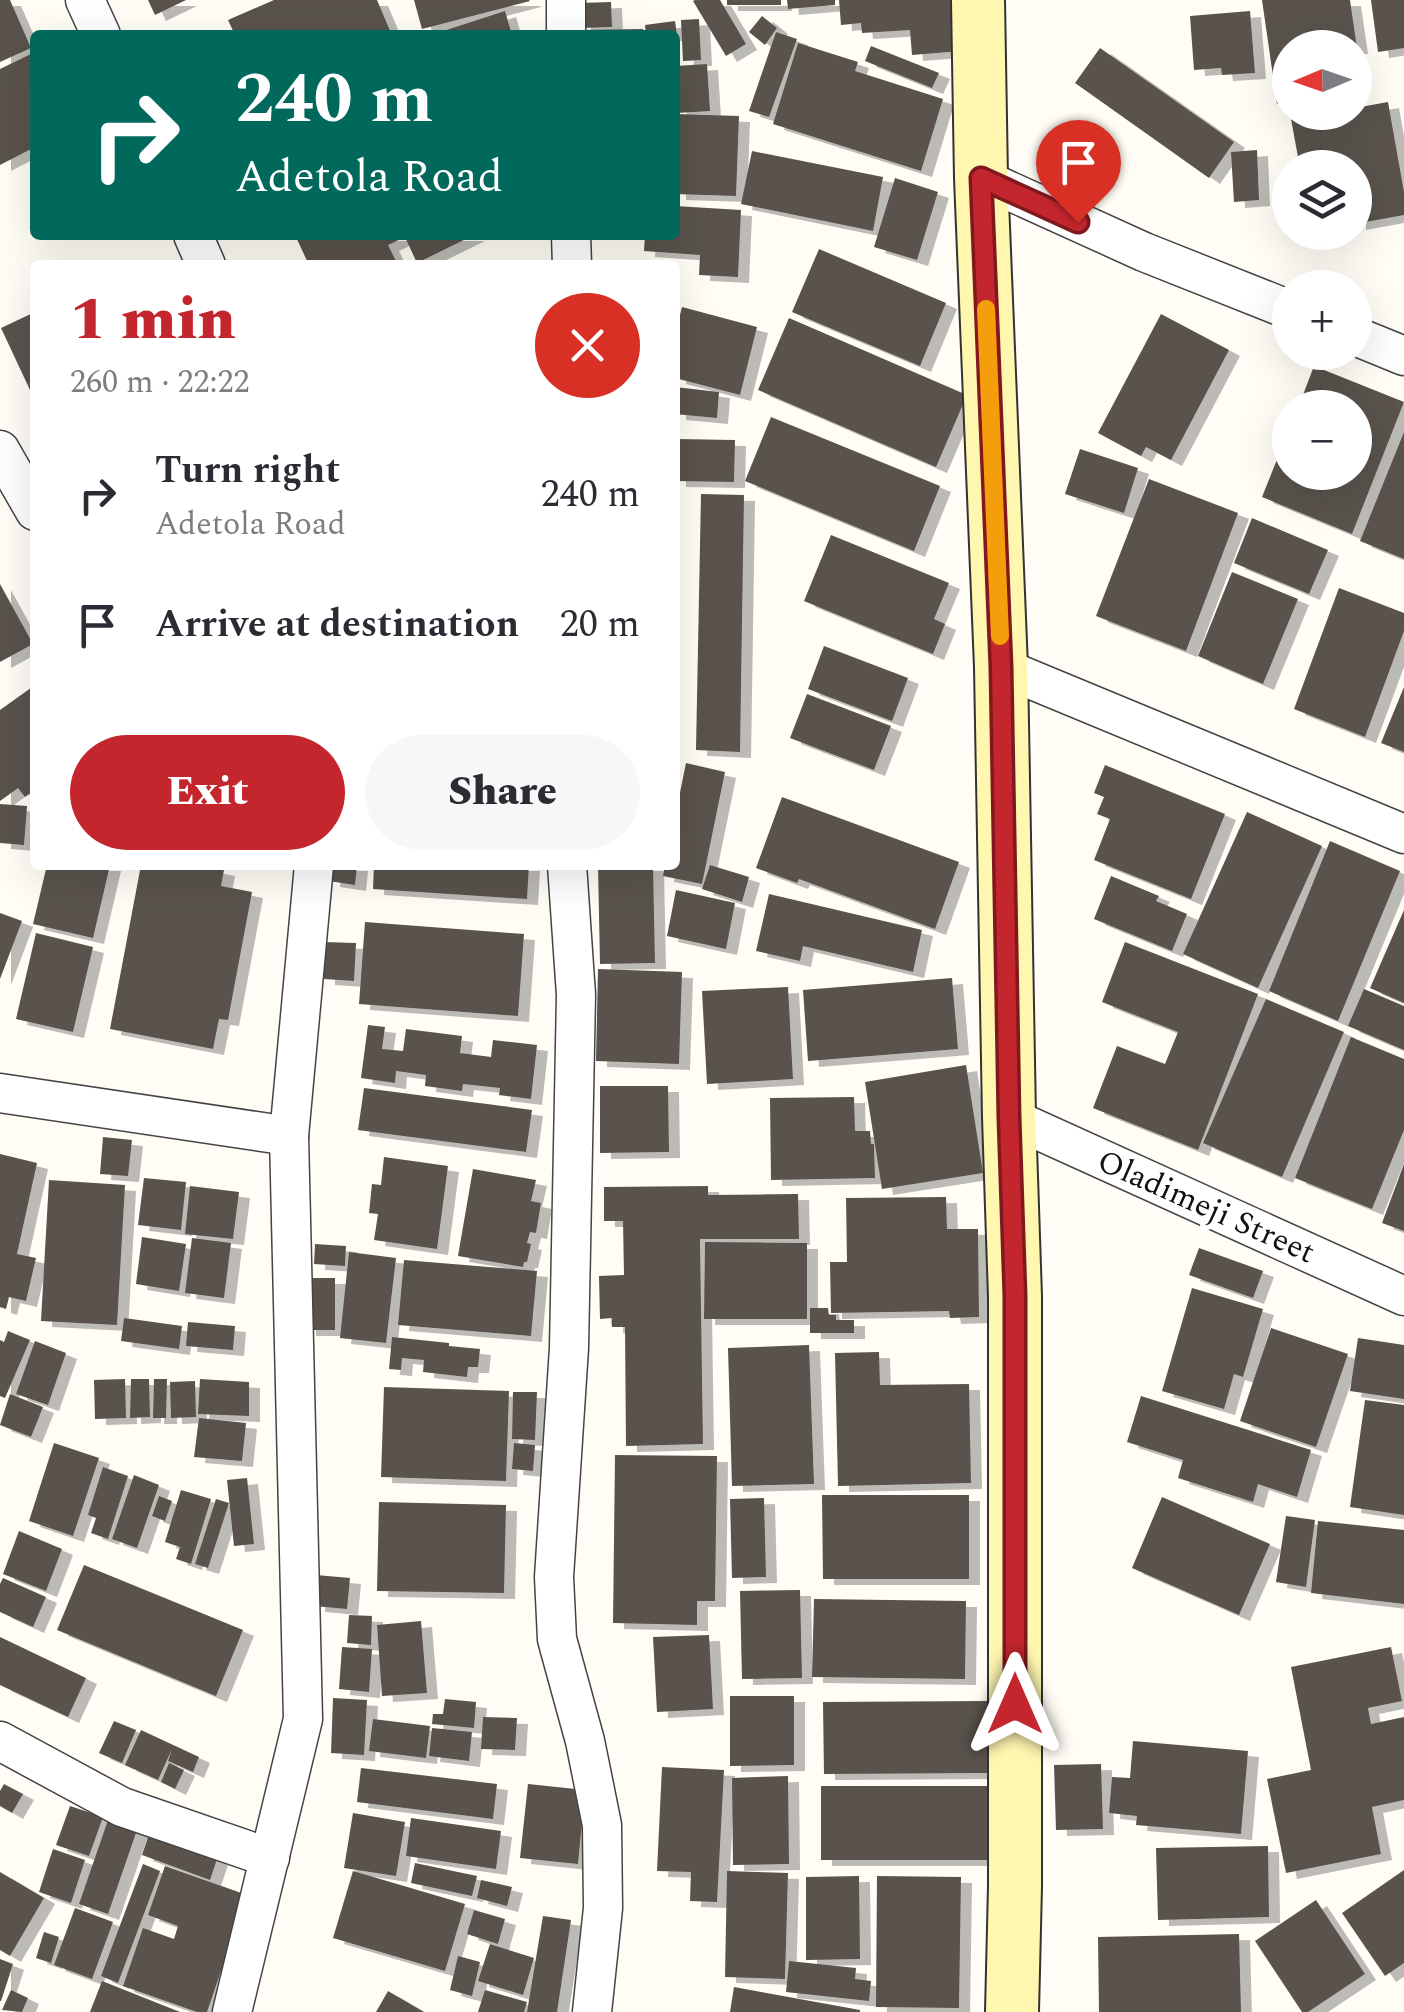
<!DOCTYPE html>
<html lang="en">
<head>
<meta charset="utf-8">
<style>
	:root { --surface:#fff; --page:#f7f7f7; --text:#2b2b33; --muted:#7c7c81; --accent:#c4262e }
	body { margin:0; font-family:Spectral,serif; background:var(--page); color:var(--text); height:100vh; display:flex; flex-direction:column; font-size:38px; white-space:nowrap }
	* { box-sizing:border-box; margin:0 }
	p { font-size:32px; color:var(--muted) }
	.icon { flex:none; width:55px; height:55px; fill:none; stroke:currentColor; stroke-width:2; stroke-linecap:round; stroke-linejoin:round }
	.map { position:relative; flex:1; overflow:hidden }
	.panel { position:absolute; left:30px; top:260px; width:650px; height:610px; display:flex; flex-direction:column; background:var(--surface); border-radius:10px; box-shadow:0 10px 40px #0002 }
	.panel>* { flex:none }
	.guide { position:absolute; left:30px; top:30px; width:650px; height:210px; border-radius:10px; box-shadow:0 10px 40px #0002; background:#00695c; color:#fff; overflow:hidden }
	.needle { width:65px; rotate:268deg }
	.tools { position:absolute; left:1272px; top:30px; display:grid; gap:20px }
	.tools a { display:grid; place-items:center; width:100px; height:100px; border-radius:50%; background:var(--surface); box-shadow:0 10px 40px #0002; font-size:50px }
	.pin { position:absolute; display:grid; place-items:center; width:85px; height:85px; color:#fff; margin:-102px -42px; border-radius:50% 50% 50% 0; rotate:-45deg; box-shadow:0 0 10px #0007 }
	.pin .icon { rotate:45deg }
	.me { position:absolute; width:110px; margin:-55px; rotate:0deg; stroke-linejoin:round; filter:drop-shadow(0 0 8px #0008) }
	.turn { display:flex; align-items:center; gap:35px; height:210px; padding:0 40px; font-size:45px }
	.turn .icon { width:130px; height:130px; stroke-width:2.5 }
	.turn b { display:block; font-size:70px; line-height:85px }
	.round { display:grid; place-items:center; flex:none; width:105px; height:105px; border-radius:52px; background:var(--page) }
	.summary { display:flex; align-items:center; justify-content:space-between; height:170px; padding:0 40px }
	h1 { font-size:60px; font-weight:800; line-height:75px; color:var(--accent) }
	.cta { display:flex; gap:20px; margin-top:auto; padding:20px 40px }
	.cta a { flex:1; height:115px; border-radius:60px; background:var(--accent); color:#fff; font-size:40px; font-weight:800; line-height:115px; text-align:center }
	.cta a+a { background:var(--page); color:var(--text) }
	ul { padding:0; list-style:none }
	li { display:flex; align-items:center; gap:30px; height:130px; padding:0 40px }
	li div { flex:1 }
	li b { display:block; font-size:38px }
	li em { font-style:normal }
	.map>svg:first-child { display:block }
</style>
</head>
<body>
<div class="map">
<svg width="1404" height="2012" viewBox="0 0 1404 2012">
	<defs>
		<filter id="shadow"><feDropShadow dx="11" dy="6" stdDeviation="0" flood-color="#0004"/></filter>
	</defs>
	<rect width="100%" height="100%" fill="#fffdf5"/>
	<g fill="#5a524d" filter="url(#shadow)">
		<polygon points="0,0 10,0 31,48 0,62"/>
		<polygon points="148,0 186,0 155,15"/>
		<polygon points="274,0 377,0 391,33 386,35 235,35 228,20"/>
		<polygon points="414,0 529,0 530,1 422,29"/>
		<polygon points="695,0 720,0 746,44 726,56 693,1"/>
		<rect x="727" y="0" width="54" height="5"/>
		<polygon points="787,0 835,0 835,5 788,9"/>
		<polygon points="839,0 957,0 961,51 912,55 910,30 862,33 861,23 841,25"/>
		<polygon points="1262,0 1350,0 1357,48 1290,48 1290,102 1277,104"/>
		<polygon points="1371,0 1404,0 1404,48 1378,52"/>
		<polygon points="611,2 612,27 580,28 579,3"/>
		<polygon points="505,11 512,35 434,35 434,34"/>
		<polygon points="1250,11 1255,73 1222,75 1221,68 1194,70 1190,16"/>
		<polygon points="762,16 777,28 765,45 749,32"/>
		<polygon points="699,19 701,60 683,61 681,20"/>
		<polygon points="675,21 677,35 646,35 645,25"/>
		<polygon points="643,29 644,35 576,35 576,30"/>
		<polygon points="776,32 797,39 769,117 749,111"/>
		<polygon points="798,43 858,62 855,71 943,99 921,171 773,124"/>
		<polygon points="871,46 939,73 932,88 865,61"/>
		<polygon points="1100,48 1234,142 1209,178 1075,83"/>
		<polygon points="35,52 35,147 0,165 0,69"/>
		<polygon points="707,64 710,111 676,113 675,66"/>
		<polygon points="1388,102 1404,192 1404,215 1355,224 1355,168 1300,168 1291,119 1330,112 1355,112 1355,108"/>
		<polygon points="675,114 739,116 736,196 675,194"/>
		<polygon points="1257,150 1259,200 1234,202 1231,152"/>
		<polygon points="752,151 883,177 873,231 741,204"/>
		<polygon points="895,178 938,192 917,260 874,247"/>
		<polygon points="675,206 741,210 738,277 699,275 700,255 644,251 645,235 675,235"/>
		<polygon points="295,235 474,235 417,263 405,237 388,245 398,265 309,265"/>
		<polygon points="819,249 946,303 920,366 792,312"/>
		<polygon points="682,307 757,327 740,395 675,378 675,335"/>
		<polygon points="35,312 35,388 30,390 1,328"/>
		<polygon points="1161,314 1229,350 1171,460 1146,447 1141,456 1098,433"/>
		<polygon points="789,318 967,395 936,467 758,390"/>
		<polygon points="1314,366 1404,402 1352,534 1262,497 1290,427 1290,472 1355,472 1355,408 1298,408"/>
		<polygon points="675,387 719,392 717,418 675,414"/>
		<polygon points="771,417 940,486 914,551 745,481"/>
		<polygon points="1404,432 1404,559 1360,541"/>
		<polygon points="675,439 735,440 734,482 675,481"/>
		<polygon points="1080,449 1138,468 1124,513 1065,494"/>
		<polygon points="1149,479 1238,513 1186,651 1096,616"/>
		<polygon points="701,494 744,495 740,752 696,750"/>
		<polygon points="1252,518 1328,550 1309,594 1234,563"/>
		<polygon points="831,535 949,583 934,619 945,624 933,654 804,601"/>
		<polygon points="1232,572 1298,599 1263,684 1198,656"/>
		<polygon points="0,584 33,644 0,662"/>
		<polygon points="1339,588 1404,613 1404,631 1365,737 1294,709"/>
		<polygon points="824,646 908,678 892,721 808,689"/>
		<polygon points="35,685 35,790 25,797 18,788 0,801 0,710"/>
		<polygon points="1404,687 1404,752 1381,743"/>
		<polygon points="807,694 891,726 874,770 790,738"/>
		<polygon points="686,763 725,772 702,884 663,876 665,865 675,865 675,817"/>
		<polygon points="1105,765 1225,814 1191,899 1094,860 1110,819 1097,814 1104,797 1094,793"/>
		<polygon points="782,797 959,862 935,929 799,879 797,883 756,868"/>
		<polygon points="0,804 27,806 24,845 0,843"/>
		<polygon points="1247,812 1322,846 1258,988 1183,954"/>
		<polygon points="1330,841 1400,871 1338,1021 1269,991"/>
		<polygon points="47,865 110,865 93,938 33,924"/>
		<polygon points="141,865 199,865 224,870 221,886 252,892 228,1020 219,1019 213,1049 110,1029"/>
		<polygon points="332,865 357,865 355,885 329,881"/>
		<polygon points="374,865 529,865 527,899 373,889"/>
		<polygon points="598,865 653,865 655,963 600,964"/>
		<polygon points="710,865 749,877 742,902 702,889"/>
		<polygon points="1111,876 1159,896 1156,901 1187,914 1172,951 1094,919"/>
		<polygon points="676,890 735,903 726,949 667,936"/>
		<polygon points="769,894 922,930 913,972 803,946 800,961 756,951"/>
		<polygon points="1404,910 1404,1003 1370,988"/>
		<polygon points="0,913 22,921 0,979"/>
		<polygon points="365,922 524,934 518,1016 359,1004"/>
		<polygon points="36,933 93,947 73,1032 16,1019"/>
		<polygon points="324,942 356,943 354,981 324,979"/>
		<polygon points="1125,942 1258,994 1198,1150 1093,1108 1117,1046 1165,1064 1178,1032 1102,1002"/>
		<polygon points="598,969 682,972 679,1064 596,1061"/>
		<polygon points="952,978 958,1049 808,1061 803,990"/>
		<polygon points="788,987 793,1079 707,1084 702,991"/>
		<polygon points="1364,989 1404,1006 1404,1050 1348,1026"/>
		<polygon points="1266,999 1344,1032 1282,1177 1203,1143"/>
		<polygon points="368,1025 385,1027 382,1049 403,1051 406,1029 462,1036 460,1053 491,1057 493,1040 537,1045 531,1099 499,1095 500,1088 463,1084 462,1091 425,1086 426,1075 396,1071 395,1083 361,1078"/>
		<polygon points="1351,1037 1404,1059 1404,1130 1372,1209 1295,1178"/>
		<polygon points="966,1065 983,1173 882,1189 865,1082"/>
		<polygon points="600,1086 668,1086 669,1152 600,1153"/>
		<polygon points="364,1088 532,1110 526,1152 358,1130"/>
		<polygon points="854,1097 855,1131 870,1131 871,1144 874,1144 875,1178 771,1180 770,1098"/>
		<polygon points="103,1137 132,1140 128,1176 100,1174"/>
		<polygon points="0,1154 37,1163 17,1254 36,1258 26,1301 9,1297 6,1309 0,1307"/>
		<polygon points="384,1157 448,1166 437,1249 374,1240 378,1214 369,1213 372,1184 381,1185"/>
		<polygon points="1404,1164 1404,1231 1382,1223"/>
		<polygon points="473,1169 536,1180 531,1201 541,1203 536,1233 530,1232 527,1243 531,1244 527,1262 524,1262 523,1267 458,1256"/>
		<polygon points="144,1178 186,1182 181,1230 138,1225"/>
		<polygon points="49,1180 125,1185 117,1325 41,1321"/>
		<polygon points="190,1186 239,1192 233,1239 185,1234"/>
		<polygon points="708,1186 708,1195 798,1194 799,1239 700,1239 703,1444 626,1446 625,1327 612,1327 612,1318 600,1319 599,1276 624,1275 623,1221 604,1221 604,1187"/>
		<polygon points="946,1197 947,1229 978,1229 979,1317 950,1318 949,1311 831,1313 830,1262 847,1262 846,1198"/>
		<polygon points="142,1237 186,1244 179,1291 136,1284"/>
		<polygon points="192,1238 231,1243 224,1298 185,1293"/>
		<polygon points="705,1242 807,1243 807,1319 704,1319"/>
		<polygon points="315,1244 346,1246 345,1266 314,1264"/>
		<polygon points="1199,1248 1263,1271 1253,1298 1189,1275"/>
		<polygon points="349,1252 396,1258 386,1343 340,1338"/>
		<polygon points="404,1260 537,1271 531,1336 398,1325"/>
		<rect x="305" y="1278" width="30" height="52"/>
		<polygon points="1192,1288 1263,1309 1243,1377 1234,1374 1224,1409 1162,1391"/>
		<polygon points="810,1308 828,1308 829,1315 836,1315 836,1320 854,1320 854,1333 810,1333"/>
		<polygon points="124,1318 182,1326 179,1349 121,1341"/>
		<polygon points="188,1322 235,1326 233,1350 186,1346"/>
		<polygon points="1271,1328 1348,1354 1316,1447 1240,1421"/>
		<polygon points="8,1331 30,1340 5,1398 0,1396 0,1340 4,1342"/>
		<polygon points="392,1337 449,1343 449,1346 480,1349 478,1367 468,1367 467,1377 423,1372 424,1360 402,1358 401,1370 389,1369"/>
		<polygon points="1358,1338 1404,1345 1404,1399 1350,1391"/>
		<polygon points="35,1341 66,1353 48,1405 16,1394"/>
		<polygon points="809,1345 814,1484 732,1486 728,1348"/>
		<polygon points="879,1352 880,1385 969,1384 971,1483 838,1486 835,1353"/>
		<polygon points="125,1379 126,1418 95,1419 94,1380"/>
		<polygon points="131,1379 149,1379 150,1417 130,1418"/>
		<polygon points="154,1379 167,1379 166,1418 153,1418"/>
		<polygon points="200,1379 249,1382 249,1416 198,1414"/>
		<polygon points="195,1381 196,1417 171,1418 170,1382"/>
		<polygon points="384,1387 509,1391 506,1481 381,1477"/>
		<polygon points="513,1392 537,1392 535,1440 512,1439"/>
		<polygon points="10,1394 43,1407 31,1437 0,1425"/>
		<polygon points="1141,1396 1311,1450 1297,1497 1258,1484 1253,1502 1178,1478 1183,1460 1127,1442"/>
		<polygon points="1365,1400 1404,1405 1404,1515 1350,1507"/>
		<polygon points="199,1418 246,1423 242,1461 194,1457"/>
		<polygon points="54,1443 99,1458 73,1536 29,1521"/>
		<polygon points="514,1443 535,1445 533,1471 512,1469"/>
		<polygon points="615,1455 717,1456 715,1601 697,1601 697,1625 613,1623"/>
		<polygon points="103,1467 128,1476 108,1539 91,1533 96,1518 88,1515"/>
		<polygon points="134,1475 159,1485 137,1548 112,1539"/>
		<polygon points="247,1478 254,1544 234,1546 227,1480"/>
		<polygon points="181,1490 211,1499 191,1564 176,1559 180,1547 165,1542"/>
		<polygon points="822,1495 969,1495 969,1579 823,1579"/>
		<polygon points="159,1496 172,1501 165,1521 152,1516"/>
		<polygon points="1162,1497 1270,1544 1239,1615 1132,1568"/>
		<polygon points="764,1498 766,1577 732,1578 730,1499"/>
		<polygon points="216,1499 229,1503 208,1568 195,1564"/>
		<polygon points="379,1502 506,1505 504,1593 377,1591"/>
		<polygon points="1286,1516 1315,1520 1306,1587 1276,1582"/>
		<polygon points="1318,1521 1404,1530 1404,1604 1311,1593"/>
		<polygon points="19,1531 62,1549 46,1591 3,1574"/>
		<polygon points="84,1565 243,1630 216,1696 57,1630"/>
		<polygon points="316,1575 350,1578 347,1609 314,1606"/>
		<polygon points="3,1578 46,1597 33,1627 0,1612 0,1584"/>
		<polygon points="800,1590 802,1678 742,1679 740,1591"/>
		<polygon points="814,1599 966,1601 965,1679 812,1677"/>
		<polygon points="349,1615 372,1616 371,1645 347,1643"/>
		<polygon points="421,1621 427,1693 382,1696 377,1625"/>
		<polygon points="709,1635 713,1709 657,1712 653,1637"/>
		<polygon points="0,1637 86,1678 68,1717 0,1685"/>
		<polygon points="342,1647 372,1649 369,1692 339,1689"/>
		<polygon points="1391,1647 1402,1701 1368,1708 1371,1724 1404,1717 1404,1800 1372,1807 1381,1854 1286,1873 1267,1779 1311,1770 1291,1667"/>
		<polygon points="730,1696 794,1696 794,1765 730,1766"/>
		<polygon points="333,1698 367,1700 364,1755 331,1753"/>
		<polygon points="445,1699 476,1702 474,1728 432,1724 433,1714 443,1714"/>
		<polygon points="988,1701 988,1773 824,1774 823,1702"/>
		<polygon points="483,1717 517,1718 515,1750 481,1749"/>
		<polygon points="373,1719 430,1726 426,1758 369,1751"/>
		<polygon points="114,1721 136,1730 122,1763 99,1753"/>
		<polygon points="432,1728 472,1732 469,1761 429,1756"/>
		<polygon points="141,1730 199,1757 193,1772 168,1761 172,1749 158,1780 125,1765"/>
		<polygon points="1133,1741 1248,1751 1241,1834 1136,1825 1137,1816 1109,1813 1112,1777 1130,1778"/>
		<polygon points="169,1763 184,1770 175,1789 161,1782"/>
		<polygon points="1101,1764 1103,1829 1056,1830 1054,1765"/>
		<polygon points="662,1767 724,1770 717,1902 690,1901 691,1872 657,1871"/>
		<polygon points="361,1768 497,1784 493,1819 357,1802"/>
		<polygon points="788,1776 789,1864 733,1865 732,1778"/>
		<polygon points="4,1784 23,1794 12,1813 0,1806 0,1791"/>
		<polygon points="528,1784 585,1790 578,1864 520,1858"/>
		<polygon points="821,1786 990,1786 989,1860 821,1860"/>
		<polygon points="70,1806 103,1817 89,1856 56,1845"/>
		<polygon points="353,1813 405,1822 396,1876 344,1868"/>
		<polygon points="411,1818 501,1831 496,1869 406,1856"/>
		<polygon points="108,1820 137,1830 108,1914 79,1904"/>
		<polygon points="149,1834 217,1859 210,1880 142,1855"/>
		<polygon points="1268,1846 1269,1917 1158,1920 1156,1848"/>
		<polygon points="53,1849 85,1860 71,1903 39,1892"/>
		<polygon points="415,1863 477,1876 472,1896 411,1883"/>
		<polygon points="143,1864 160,1871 118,1983 101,1976"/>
		<polygon points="165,1866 247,1895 207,2012 197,2012 123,1986 143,1928 174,1939 178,1926 148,1915"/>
		<polygon points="1404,1870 1404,1963 1385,1976 1342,1913"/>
		<polygon points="353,1871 465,1904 445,1971 333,1938"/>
		<polygon points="727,1871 788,1873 785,1979 725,1977"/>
		<polygon points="0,1872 44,1898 10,1956 0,1950"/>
		<polygon points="859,1876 860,1959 806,1960 806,1877"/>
		<polygon points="877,1876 961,1877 959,2008 876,2007"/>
		<polygon points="481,1880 512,1887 507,1906 477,1898"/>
		<polygon points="1316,1900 1365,1974 1308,2012 1302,2012 1255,1941"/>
		<polygon points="75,1908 113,1922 92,1979 54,1965"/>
		<polygon points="474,1910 505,1919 498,1944 467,1934"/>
		<polygon points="543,1916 571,1920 557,2012 527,2012"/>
		<polygon points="44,1932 59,1937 51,1963 36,1958"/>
		<polygon points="1239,1934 1241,2012 1099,2012 1098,1937"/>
		<polygon points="490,1944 534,1958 523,1995 478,1981"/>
		<polygon points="458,1956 480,1962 472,1996 450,1990"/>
		<polygon points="0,1959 13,1964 1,2001 0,2001"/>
		<polygon points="789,1961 856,1968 855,1979 871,1981 869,2001 786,1992"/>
		<polygon points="102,1981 180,2012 90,2012"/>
		<polygon points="734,1987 860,2010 860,2012 730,2012"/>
		<polygon points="11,1990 28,1998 22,2012 2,2010"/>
		<polygon points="485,1990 527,2002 524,2012 478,2012"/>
		<polygon points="388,1991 424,2012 376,2012"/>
	</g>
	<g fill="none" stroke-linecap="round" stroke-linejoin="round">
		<g stroke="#444" stroke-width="41">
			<g id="street">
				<polyline points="85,0 101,35"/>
				<polyline points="566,35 566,0"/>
				<polyline points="981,178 1144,252 1290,310"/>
				<polyline points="193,235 206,265"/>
				<polyline points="571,235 572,265"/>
				<polyline points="1355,336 1404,356"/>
				<polyline points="0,450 35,511"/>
				<polyline points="1001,667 1404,834"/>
				<polyline points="567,865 576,995 569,1348 554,1577 557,1639 585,1741 602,1825 603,1908 592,2012"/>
				<polyline points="0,1093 289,1136"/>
				<polyline points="1009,1117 1404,1296"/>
				<polyline points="0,1741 122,1807 270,1858"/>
				<polyline points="232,2012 303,1719 289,1136 314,865"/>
			</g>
		</g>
		<g stroke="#333" stroke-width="56">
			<polyline id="secondary" points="978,0 981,178 1001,667 1009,1117 1015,1297 1015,1886 1012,2012"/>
		</g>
		<use href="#street" stroke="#fff" stroke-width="38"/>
		<use href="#secondary" stroke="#fff6b0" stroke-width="52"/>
	</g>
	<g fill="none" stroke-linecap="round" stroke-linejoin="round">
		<g stroke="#7f191e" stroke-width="25">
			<polyline id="route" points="1015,1704 1015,1296 1009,1118 1001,667 981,178 1078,222"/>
		</g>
		<use href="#route" stroke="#c4262e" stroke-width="18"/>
		<polyline stroke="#f59e0b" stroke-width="18" points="986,309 1000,636"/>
	</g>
	<g text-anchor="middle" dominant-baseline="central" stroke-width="10" stroke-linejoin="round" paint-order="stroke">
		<g font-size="32" fill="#111" stroke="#fff">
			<text transform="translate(1206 1207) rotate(24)">Oladimeji Street</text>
		</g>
	</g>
</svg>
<div class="tools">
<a><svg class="needle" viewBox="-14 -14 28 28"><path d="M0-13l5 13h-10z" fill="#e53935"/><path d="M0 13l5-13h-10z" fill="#7c7c81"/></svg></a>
<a><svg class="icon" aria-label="layers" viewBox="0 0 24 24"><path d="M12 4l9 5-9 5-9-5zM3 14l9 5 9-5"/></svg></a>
<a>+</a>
<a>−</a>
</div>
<div class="pin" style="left:1078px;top:222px;background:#d93025"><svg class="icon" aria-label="arrive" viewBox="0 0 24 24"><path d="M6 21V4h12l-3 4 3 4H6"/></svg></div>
<svg class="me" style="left:1015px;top:1704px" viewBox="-20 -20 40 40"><path d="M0-17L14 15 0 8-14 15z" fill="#c4262e" stroke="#fff" stroke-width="4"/></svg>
<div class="guide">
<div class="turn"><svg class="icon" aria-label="right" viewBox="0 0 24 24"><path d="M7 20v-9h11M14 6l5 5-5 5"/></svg><div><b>240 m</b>Adetola Road</div></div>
</div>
<section class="panel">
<div class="summary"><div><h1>1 min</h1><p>260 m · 22:22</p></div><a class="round" style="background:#d93025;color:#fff"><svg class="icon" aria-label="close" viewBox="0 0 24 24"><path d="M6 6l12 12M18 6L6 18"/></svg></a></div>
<ul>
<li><svg class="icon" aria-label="right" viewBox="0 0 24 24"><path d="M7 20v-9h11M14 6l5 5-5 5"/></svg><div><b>Turn right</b><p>Adetola Road</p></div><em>240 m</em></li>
<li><svg class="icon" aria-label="arrive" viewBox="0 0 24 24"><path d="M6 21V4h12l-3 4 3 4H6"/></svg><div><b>Arrive at destination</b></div><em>20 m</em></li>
</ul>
<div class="cta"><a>Exit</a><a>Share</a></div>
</section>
</div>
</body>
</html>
